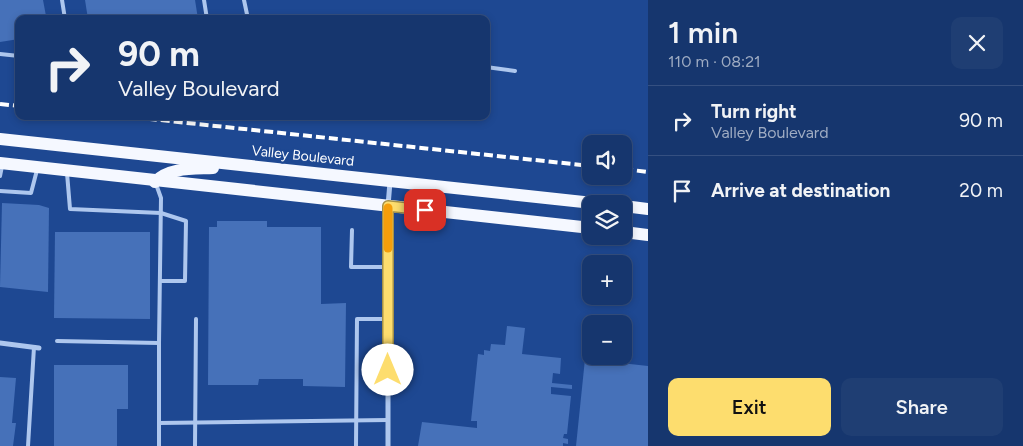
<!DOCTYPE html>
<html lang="en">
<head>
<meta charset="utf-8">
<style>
	:root { --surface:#16366e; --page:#1f3e73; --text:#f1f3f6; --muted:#9eabc2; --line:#355081; --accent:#fddd6e }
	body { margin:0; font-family:Figtree,sans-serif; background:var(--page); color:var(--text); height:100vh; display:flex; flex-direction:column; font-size:19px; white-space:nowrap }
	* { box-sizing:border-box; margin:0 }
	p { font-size:16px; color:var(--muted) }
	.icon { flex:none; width:28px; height:28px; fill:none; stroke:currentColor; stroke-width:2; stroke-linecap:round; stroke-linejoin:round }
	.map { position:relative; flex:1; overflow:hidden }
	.drawer { display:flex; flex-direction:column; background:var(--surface); width:375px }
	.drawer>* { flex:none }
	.top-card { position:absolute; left:15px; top:15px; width:475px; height:105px; border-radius:10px; box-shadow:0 2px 8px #0003,0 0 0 1px var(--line); background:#16366e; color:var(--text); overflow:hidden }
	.controls { position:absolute; left:582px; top:135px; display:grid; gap:10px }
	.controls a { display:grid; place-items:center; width:50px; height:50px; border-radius:10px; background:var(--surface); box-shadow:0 2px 8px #0003,0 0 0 1px var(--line); font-size:25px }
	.pin { position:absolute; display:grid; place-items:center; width:42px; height:42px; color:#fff; margin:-21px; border-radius:10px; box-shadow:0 2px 8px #0006 }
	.me { position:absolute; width:55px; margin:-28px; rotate:0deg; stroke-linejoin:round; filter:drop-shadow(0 0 4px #0008) }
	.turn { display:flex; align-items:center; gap:18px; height:105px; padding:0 20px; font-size:22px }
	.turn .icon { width:65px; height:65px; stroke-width:2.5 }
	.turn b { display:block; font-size:35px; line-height:42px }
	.round { display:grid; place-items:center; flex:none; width:52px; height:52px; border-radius:10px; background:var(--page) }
	.overview { display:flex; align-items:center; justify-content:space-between; height:85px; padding:0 20px }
	h1 { font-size:30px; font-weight:600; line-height:38px }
	.action { display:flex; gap:10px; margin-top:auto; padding:10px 20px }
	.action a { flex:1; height:58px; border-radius:10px; background:var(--accent); color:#111; font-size:20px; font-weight:600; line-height:58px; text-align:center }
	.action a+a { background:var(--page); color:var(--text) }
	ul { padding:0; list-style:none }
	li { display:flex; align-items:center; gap:15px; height:70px; padding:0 20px; border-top:1px solid var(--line) }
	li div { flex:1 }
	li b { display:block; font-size:19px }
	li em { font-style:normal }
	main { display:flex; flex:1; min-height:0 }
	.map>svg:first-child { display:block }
</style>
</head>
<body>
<main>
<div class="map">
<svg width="648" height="446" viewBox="0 0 648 446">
	<rect width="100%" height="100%" fill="#1e4892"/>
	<g fill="#4671b9">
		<polygon points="0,0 43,0 46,16 19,19 19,39 0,42"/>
		<polygon points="85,0 195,0 198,19 88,19"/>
		<polygon points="2,203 39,205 49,208 48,292 0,287"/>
		<polygon points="217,221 267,221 267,227 321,227 321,304 346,303 345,387 303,386 303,379 259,379 258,385 208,385 209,227 217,227"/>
		<polygon points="55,232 150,232 150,319 54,318"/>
		<polygon points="507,326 525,328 522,354 561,358 560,374 553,373 552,383 572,385 572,389 551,387 551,394 571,396 567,434 564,434 563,438 568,439 568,444 563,443 563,446 418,446 422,422 477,428 477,421 471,421 478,354 484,355 484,350 490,351 491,344 505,345"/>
		<polygon points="585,359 648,366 648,446 576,446"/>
		<polygon points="54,365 128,365 128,409 117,409 117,446 54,446"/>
		<polygon points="0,377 16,378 12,423 16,423 13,446 0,446"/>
	</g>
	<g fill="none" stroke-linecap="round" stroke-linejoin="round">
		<g stroke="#aec7ee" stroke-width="4">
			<polyline points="62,0 65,19"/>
			<polyline points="204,0 207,19"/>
			<polyline points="244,0 248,19"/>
			<polyline points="0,54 19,56"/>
			<polyline points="486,67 515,71"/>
			<polyline points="67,173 70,209 161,213 186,221 185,281 160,281"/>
			<polyline points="0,176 2,166"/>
			<polyline points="156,184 161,198 159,343"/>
			<polyline points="0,191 31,193 37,170"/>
			<polyline points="352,230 351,267 388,267"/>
			<polyline points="57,341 159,343 159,423 388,420"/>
			<polyline points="159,423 159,446"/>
			<polyline points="28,446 34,347"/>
			<polyline points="195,446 196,319"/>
			<polyline points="356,446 357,319 388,319"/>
		</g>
		<g stroke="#aec7ee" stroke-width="5">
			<polyline points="0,343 39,348"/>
			<polyline points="388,446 388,206 390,182"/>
		</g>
		<g stroke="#f5f8ff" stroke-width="12">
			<polyline points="0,139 602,204"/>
			<polyline points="0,163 591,228"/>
			<path d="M155,182C169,167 194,169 213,168"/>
			<polyline points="624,206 648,209"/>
			<polyline points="624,232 648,235"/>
		</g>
		<g stroke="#fff" stroke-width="4" stroke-dasharray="9 4" stroke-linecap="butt">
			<polyline points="0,104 19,106"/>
			<polyline points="122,116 591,166"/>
			<polyline points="624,169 648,172"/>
		</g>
	</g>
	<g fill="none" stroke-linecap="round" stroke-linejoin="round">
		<g stroke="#a49048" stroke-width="12">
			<polyline id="route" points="388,370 388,206 425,210"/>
		</g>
		<use href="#route" stroke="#fddd6e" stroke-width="9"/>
		<polyline stroke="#f59e0b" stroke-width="9" points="388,208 388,248"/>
	</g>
	<g text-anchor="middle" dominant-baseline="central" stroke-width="4.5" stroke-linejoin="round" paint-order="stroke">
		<g font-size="14" fill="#fff" stroke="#1e4892">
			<text transform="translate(303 156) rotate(6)">Valley Boulevard</text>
		</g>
	</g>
</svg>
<div class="controls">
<a><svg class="icon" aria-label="sound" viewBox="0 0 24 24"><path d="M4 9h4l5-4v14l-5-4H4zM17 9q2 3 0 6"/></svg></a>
<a><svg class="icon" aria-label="layers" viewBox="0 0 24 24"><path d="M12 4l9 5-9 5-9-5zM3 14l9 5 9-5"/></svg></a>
<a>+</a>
<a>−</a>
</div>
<div class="pin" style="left:425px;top:210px;background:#d93025"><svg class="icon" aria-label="arrive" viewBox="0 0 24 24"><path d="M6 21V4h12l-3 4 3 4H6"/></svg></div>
<svg class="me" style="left:388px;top:370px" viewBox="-20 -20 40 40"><circle r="19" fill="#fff"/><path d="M0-13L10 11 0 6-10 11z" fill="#fddd6e"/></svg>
<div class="top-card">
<div class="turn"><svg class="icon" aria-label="right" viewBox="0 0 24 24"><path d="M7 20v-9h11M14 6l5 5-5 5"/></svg><div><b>90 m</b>Valley Boulevard</div></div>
</div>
</div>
<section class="drawer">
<div class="overview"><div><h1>1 min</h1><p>110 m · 08:21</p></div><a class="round"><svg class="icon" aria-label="close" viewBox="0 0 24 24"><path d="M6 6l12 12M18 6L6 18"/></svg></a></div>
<ul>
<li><svg class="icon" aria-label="right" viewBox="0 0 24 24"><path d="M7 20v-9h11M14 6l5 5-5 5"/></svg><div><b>Turn right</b><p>Valley Boulevard</p></div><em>90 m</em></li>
<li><svg class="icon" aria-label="arrive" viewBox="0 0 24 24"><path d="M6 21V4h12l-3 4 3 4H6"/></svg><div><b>Arrive at destination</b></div><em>20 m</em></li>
</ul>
<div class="action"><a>Exit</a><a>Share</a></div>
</section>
</main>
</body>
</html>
